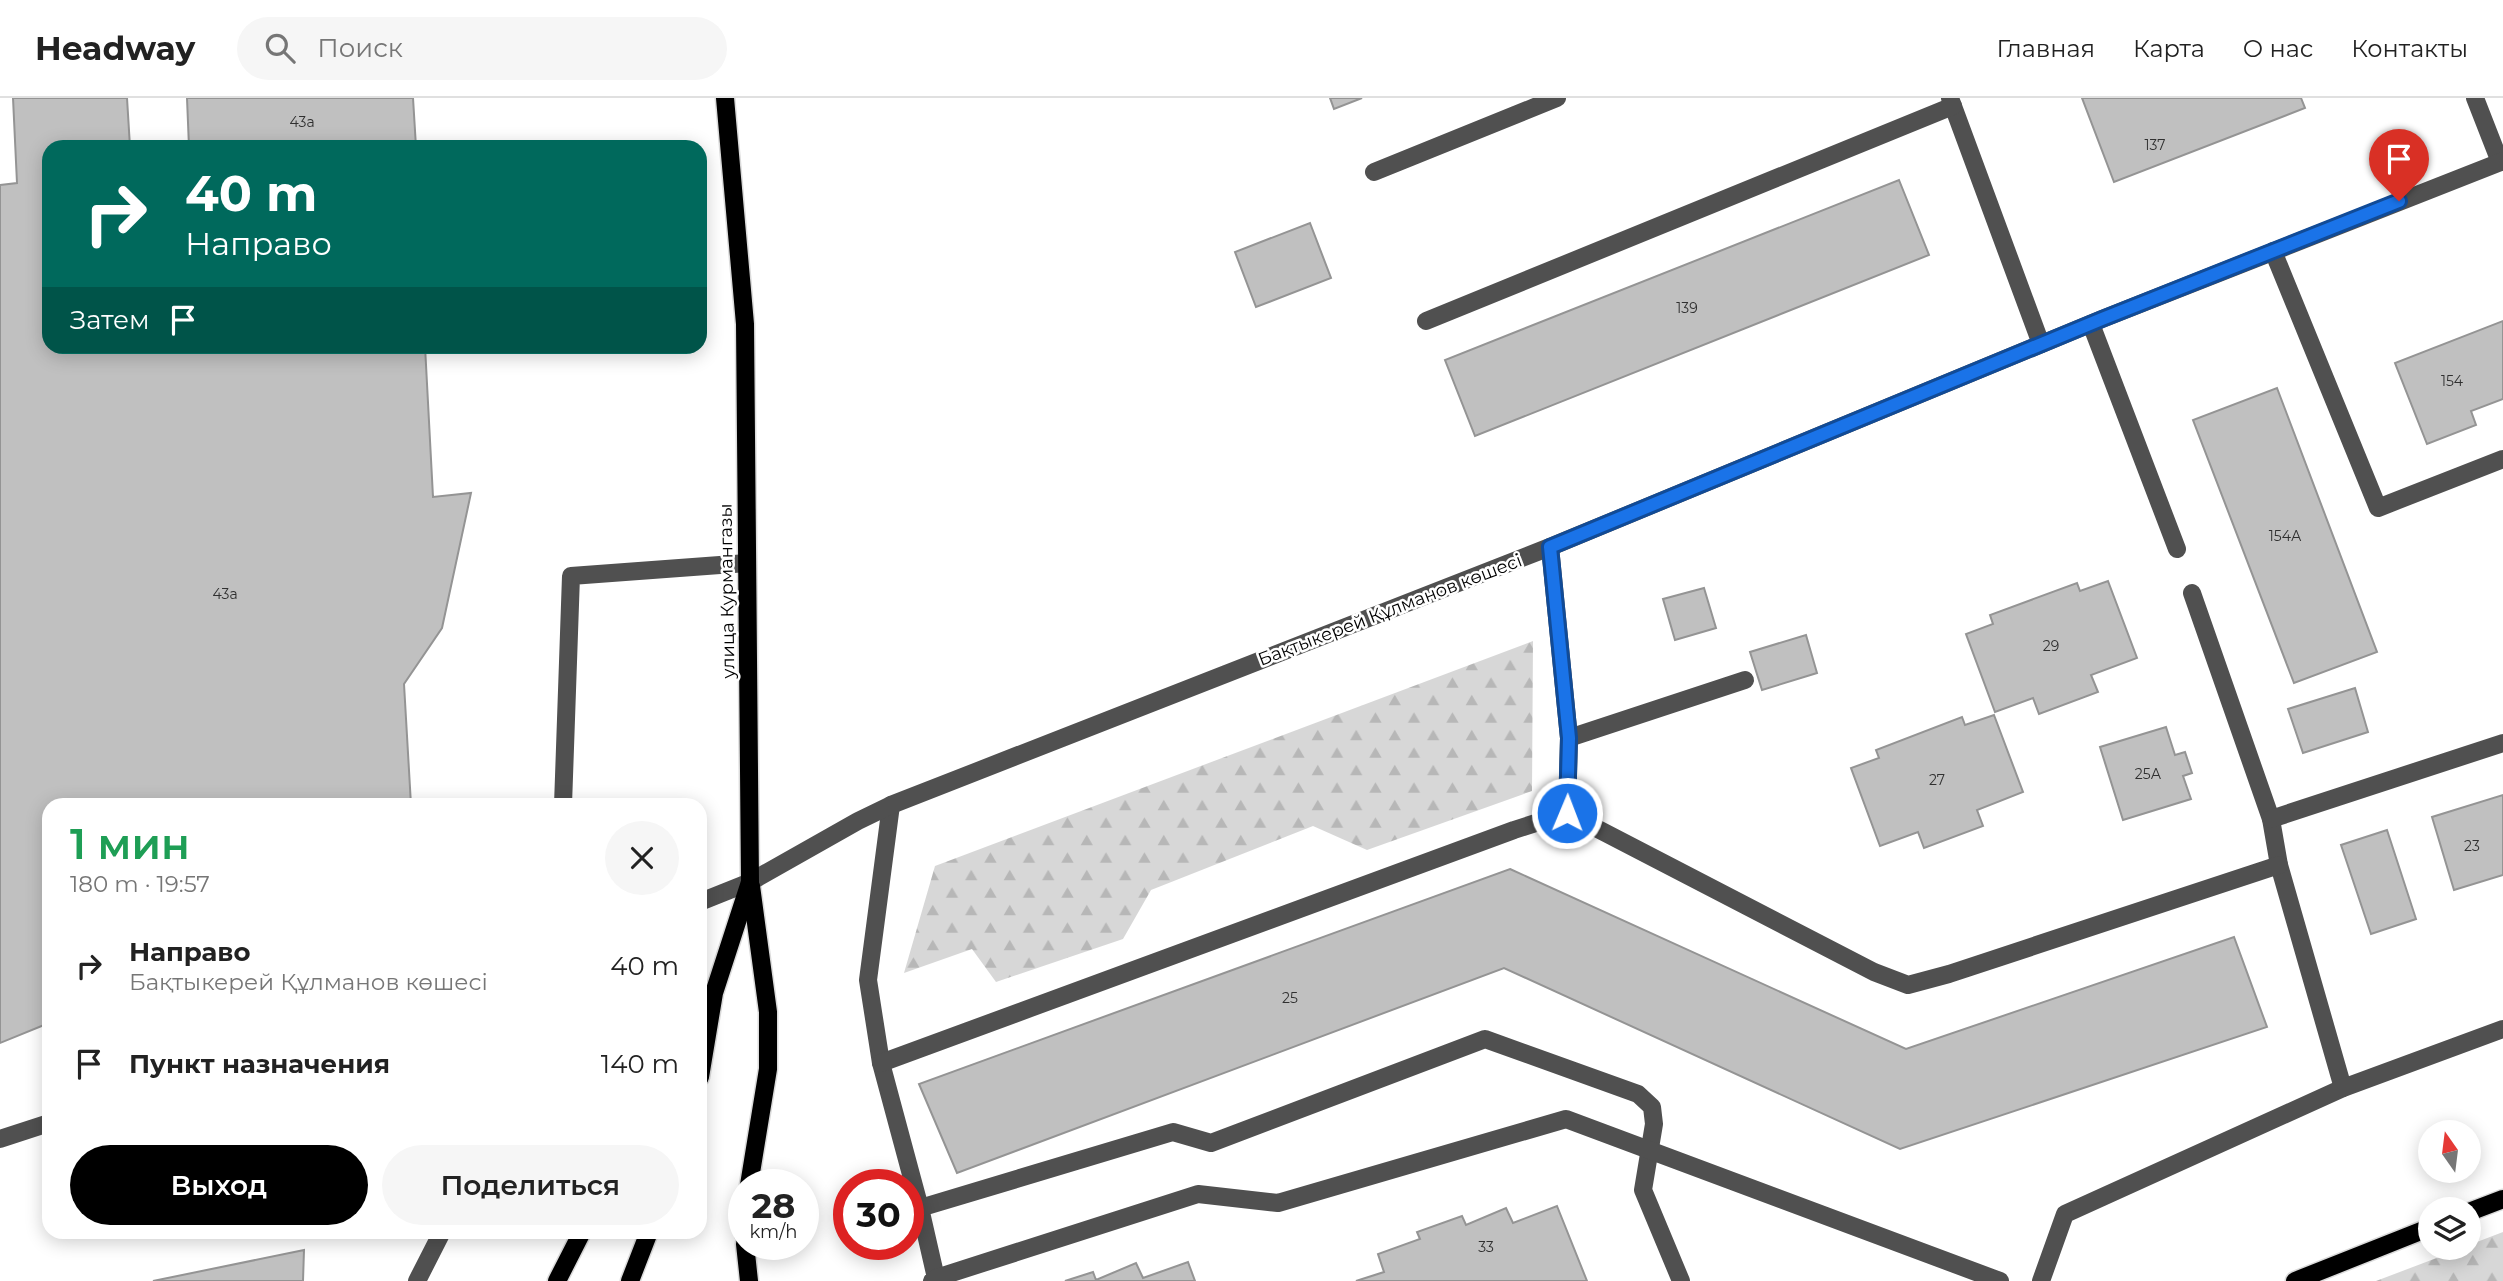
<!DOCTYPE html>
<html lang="ru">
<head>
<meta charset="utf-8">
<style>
	:root { --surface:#fff; --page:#f6f6f6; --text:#222; --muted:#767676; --line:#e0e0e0; --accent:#000 }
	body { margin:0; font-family:Montserrat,sans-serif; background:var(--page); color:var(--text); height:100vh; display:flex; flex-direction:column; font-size:26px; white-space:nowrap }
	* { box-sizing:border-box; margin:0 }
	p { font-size:23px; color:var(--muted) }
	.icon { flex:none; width:38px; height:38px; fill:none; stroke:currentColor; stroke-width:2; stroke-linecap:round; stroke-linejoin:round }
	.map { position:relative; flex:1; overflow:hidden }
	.panel { position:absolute; left:42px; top:700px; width:665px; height:441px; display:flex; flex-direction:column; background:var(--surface); border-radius:21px; box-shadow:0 4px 18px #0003 }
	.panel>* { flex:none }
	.banner { position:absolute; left:42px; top:42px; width:665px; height:214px; border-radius:21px; box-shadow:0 4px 18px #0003; background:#00695c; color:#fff; overflow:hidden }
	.needle { width:46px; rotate:346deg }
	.controls { position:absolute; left:2418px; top:1022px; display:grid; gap:14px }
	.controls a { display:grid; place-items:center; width:63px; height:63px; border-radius:50%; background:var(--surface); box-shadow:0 4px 18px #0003; font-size:35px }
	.speed { position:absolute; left:728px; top:1071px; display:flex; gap:14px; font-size:35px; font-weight:700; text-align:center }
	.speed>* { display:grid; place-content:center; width:91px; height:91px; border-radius:50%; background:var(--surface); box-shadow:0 4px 18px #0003; line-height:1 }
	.speed small { font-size:18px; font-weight:400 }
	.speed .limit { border:10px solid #d22; background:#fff; color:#111 }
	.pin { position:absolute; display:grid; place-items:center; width:60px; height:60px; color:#fff; margin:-72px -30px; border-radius:50% 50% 50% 0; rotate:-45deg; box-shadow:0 0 7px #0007 }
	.pin .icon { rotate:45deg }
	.me { position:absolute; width:77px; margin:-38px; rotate:1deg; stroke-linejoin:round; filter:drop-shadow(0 0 5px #0008) }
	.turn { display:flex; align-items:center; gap:24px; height:147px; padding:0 28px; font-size:32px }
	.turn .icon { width:91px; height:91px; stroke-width:2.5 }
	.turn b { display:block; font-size:49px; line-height:60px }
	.then { display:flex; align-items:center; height:66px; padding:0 28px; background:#0003; gap:14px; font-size:26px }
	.round { display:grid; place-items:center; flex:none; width:74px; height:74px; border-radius:37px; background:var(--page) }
	.overview { display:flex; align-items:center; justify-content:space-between; height:119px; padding:0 28px }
	h1 { font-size:42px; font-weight:600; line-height:52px; color:#1e9e55 }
	.primary-button { display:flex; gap:14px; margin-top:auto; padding:14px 28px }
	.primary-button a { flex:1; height:80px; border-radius:42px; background:var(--accent); color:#fff; font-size:28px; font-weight:600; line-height:80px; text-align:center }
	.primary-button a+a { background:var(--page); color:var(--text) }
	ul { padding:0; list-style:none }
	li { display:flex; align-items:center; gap:21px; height:98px; padding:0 28px }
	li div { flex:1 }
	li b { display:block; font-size:26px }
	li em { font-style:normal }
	header { display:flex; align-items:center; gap:42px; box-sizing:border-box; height:98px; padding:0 35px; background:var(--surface); border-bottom:2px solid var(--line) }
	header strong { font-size:33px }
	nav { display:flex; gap:38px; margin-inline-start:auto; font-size:24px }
	.search { width:490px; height:63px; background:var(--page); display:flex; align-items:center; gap:18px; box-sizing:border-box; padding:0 24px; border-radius:38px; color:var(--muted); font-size:26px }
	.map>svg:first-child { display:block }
</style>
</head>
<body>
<header>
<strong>Headway</strong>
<div class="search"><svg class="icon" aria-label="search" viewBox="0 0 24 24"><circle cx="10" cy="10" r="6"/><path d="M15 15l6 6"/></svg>Поиск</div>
<nav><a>Главная</a><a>Карта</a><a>О нас</a><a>Контакты</a></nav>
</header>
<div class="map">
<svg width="2503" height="1183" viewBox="0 0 2503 1183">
	<defs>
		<pattern id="forest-firs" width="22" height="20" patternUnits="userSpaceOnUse" patternTransform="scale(1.75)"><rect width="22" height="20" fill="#d7d7d7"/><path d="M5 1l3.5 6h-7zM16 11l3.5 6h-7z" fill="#b7b7b7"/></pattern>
	</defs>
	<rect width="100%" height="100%" fill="#fff"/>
	<g fill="url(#forest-firs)">
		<polygon points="1533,543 1532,693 1367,752 1313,728 1151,792 1123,841 996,884 972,851 904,875 935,768"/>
		<polygon points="2503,1134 2503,1183 2376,1183 2463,1150 2469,1150 2469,1147"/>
	</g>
	<g fill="#c0c0c0" stroke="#949494" stroke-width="2">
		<polygon points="13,0 127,0 130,49 49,49 49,248 425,248 433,399 471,395 442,530 404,586 411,707 49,707 49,925 0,945 0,87 17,85"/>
		<polygon points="187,0 413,0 416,49 189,49"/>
		<polygon points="1330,0 1362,0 1334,11"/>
		<polygon points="2082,0 2301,0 2305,10 2114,84"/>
		<polygon points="1899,82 1929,157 1475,338 1445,262"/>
		<polygon points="1310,125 1331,180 1256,209 1235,154"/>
		<polygon points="2503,223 2503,301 2471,313 2476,327 2427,346 2395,265"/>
		<polygon points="2277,290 2377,554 2294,585 2193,322"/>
		<polygon points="2108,483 2137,560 2091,577 2098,594 2039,616 2033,600 1995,614 1966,536 1993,526 1990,517 2077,485 2080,493"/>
		<polygon points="1704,490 1716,530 1675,542 1663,501"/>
		<polygon points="1806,537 1817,575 1762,592 1750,554"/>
		<polygon points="2355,590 2368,634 2303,655 2288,611"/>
		<polygon points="1994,617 2023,694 1977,712 1983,728 1924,750 1918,734 1880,748 1851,670 1879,660 1876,652 1962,619 1965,627"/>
		<polygon points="2166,629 2175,657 2185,654 2192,675 2183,678 2191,701 2123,722 2100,649"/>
		<polygon points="2503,697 2503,777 2454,792 2432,719"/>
		<polygon points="2387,732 2416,821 2371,836 2341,747"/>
		<polygon points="1510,771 1906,951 2234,839 2267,929 1900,1051 1504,870 957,1075 919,986"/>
		<polygon points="1557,1108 1587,1183 1356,1183 1384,1174 1378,1156 1420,1141 1417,1134 1462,1118 1466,1127 1506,1110 1513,1125"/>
		<polygon points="304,1152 303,1183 153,1183"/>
		<polygon points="1188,1164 1195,1183 1065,1183 1093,1174 1096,1182 1136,1165 1143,1180"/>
	</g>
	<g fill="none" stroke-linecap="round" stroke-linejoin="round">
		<g stroke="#dbdbdb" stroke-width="21">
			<g id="major">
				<polyline points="700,979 714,895 750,784 745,226 725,0"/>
				<polyline points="749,1087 768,971 768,914 751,788"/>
				<polyline points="2469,1114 2503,1101"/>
				<polyline points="744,1123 744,1136"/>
				<polyline points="745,1146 749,1183"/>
				<polyline points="557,1183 582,1134"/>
				<polyline points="630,1183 649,1134"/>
				<polyline points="2295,1183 2431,1129"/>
			</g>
		</g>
		<g stroke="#505050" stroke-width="18">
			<polyline points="1950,0 2041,246"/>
			<polyline points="2475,0 2500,64"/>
			<polyline points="1374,74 1557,0"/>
			<polyline points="2273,153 2378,410 2503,361"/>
			<polyline points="1426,223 1953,8"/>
			<polyline points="2091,226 2177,451"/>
			<polyline points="1550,449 1569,640 1567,715"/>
			<polyline points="2192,495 2271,721 2279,767 2343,990"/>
			<polyline points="1569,640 1745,582"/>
			<polyline points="563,707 571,478 747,465"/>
			<polyline points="891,707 868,882 881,965 920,1110 936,1180 932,1183"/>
			<polyline points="2271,721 2503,645"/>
			<polyline points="700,804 750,784 858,723 891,707 1550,449 2102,221 2503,63"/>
			<polyline points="881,965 1514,732 1567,715 1874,874 1908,887 1949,876 2279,767"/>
			<polyline points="0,1041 49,1025"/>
			<polyline points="920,1110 1173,1034 1211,1045 1485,941 1638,996 1652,1009 1654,1026 1643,1092 1681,1183"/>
			<polyline points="936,1180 1198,1096 1278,1105 1566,1021 2000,1183"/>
			<polyline points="417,1183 442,1134"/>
			<polyline points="2041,1183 2065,1116 2343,990 2503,931"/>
		</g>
		<use href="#major" stroke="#000" stroke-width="18"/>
	</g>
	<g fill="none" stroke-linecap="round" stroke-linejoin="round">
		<g stroke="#114b97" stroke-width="18">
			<polyline id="route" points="1567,715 1569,640 1550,449 2102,221 2399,103"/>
		</g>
		<use href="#route" stroke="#1a73e8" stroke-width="12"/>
	</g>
	<g text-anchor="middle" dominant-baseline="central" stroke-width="5" stroke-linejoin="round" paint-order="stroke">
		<g font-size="14" fill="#303030">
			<text x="302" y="24">43а</text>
			<text x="2155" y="47">137</text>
			<text x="1687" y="210">139</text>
			<text x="2452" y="283">154</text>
			<text x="2285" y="438">154А</text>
			<text x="225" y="496">43а</text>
			<text x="2051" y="548">29</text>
			<text x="2148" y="676">25А</text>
			<text x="1937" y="682">27</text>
			<text x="2472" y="748">23</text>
			<text x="1290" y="900">25</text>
			<text x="1486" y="1149">33</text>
		</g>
		<g font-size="18" fill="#000" stroke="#fff">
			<text transform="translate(727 493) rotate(-91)">улица Курмангазы</text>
			<text transform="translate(1390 512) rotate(-21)">Бақтыкерей Құлманов көшесі</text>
		</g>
	</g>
</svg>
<div class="controls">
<a><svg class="needle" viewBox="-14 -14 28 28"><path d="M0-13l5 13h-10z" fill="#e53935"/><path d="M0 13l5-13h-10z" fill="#767676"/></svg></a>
<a><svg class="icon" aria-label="layers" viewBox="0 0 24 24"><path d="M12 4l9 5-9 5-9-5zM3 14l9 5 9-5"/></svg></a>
</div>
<div class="speed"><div>28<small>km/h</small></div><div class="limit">30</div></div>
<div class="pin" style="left:2399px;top:103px;background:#d93025"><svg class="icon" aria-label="arrive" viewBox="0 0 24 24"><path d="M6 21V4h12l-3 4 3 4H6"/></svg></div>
<svg class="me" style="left:1567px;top:715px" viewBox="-20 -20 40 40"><circle r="17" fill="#1a73e8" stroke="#fff" stroke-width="3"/><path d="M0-11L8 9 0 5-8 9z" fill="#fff"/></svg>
<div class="banner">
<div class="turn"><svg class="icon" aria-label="right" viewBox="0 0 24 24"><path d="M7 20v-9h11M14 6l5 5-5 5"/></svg><div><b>40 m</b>Направо</div></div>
<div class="then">Затем<svg class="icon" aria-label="arrive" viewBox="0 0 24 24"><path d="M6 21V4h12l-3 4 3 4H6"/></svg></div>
</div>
<section class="panel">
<div class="overview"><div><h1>1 мин</h1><p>180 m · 19:57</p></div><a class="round"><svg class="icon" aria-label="close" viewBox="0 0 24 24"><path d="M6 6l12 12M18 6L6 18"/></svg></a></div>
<ul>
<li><svg class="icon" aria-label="right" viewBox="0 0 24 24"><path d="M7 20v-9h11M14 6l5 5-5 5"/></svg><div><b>Направо</b><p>Бақтыкерей Құлманов көшесі</p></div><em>40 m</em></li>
<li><svg class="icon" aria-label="arrive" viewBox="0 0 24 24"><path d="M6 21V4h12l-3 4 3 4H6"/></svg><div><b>Пункт назначения</b></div><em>140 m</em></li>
</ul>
<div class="primary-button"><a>Выход</a><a>Поделиться</a></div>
</section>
</div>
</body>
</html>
